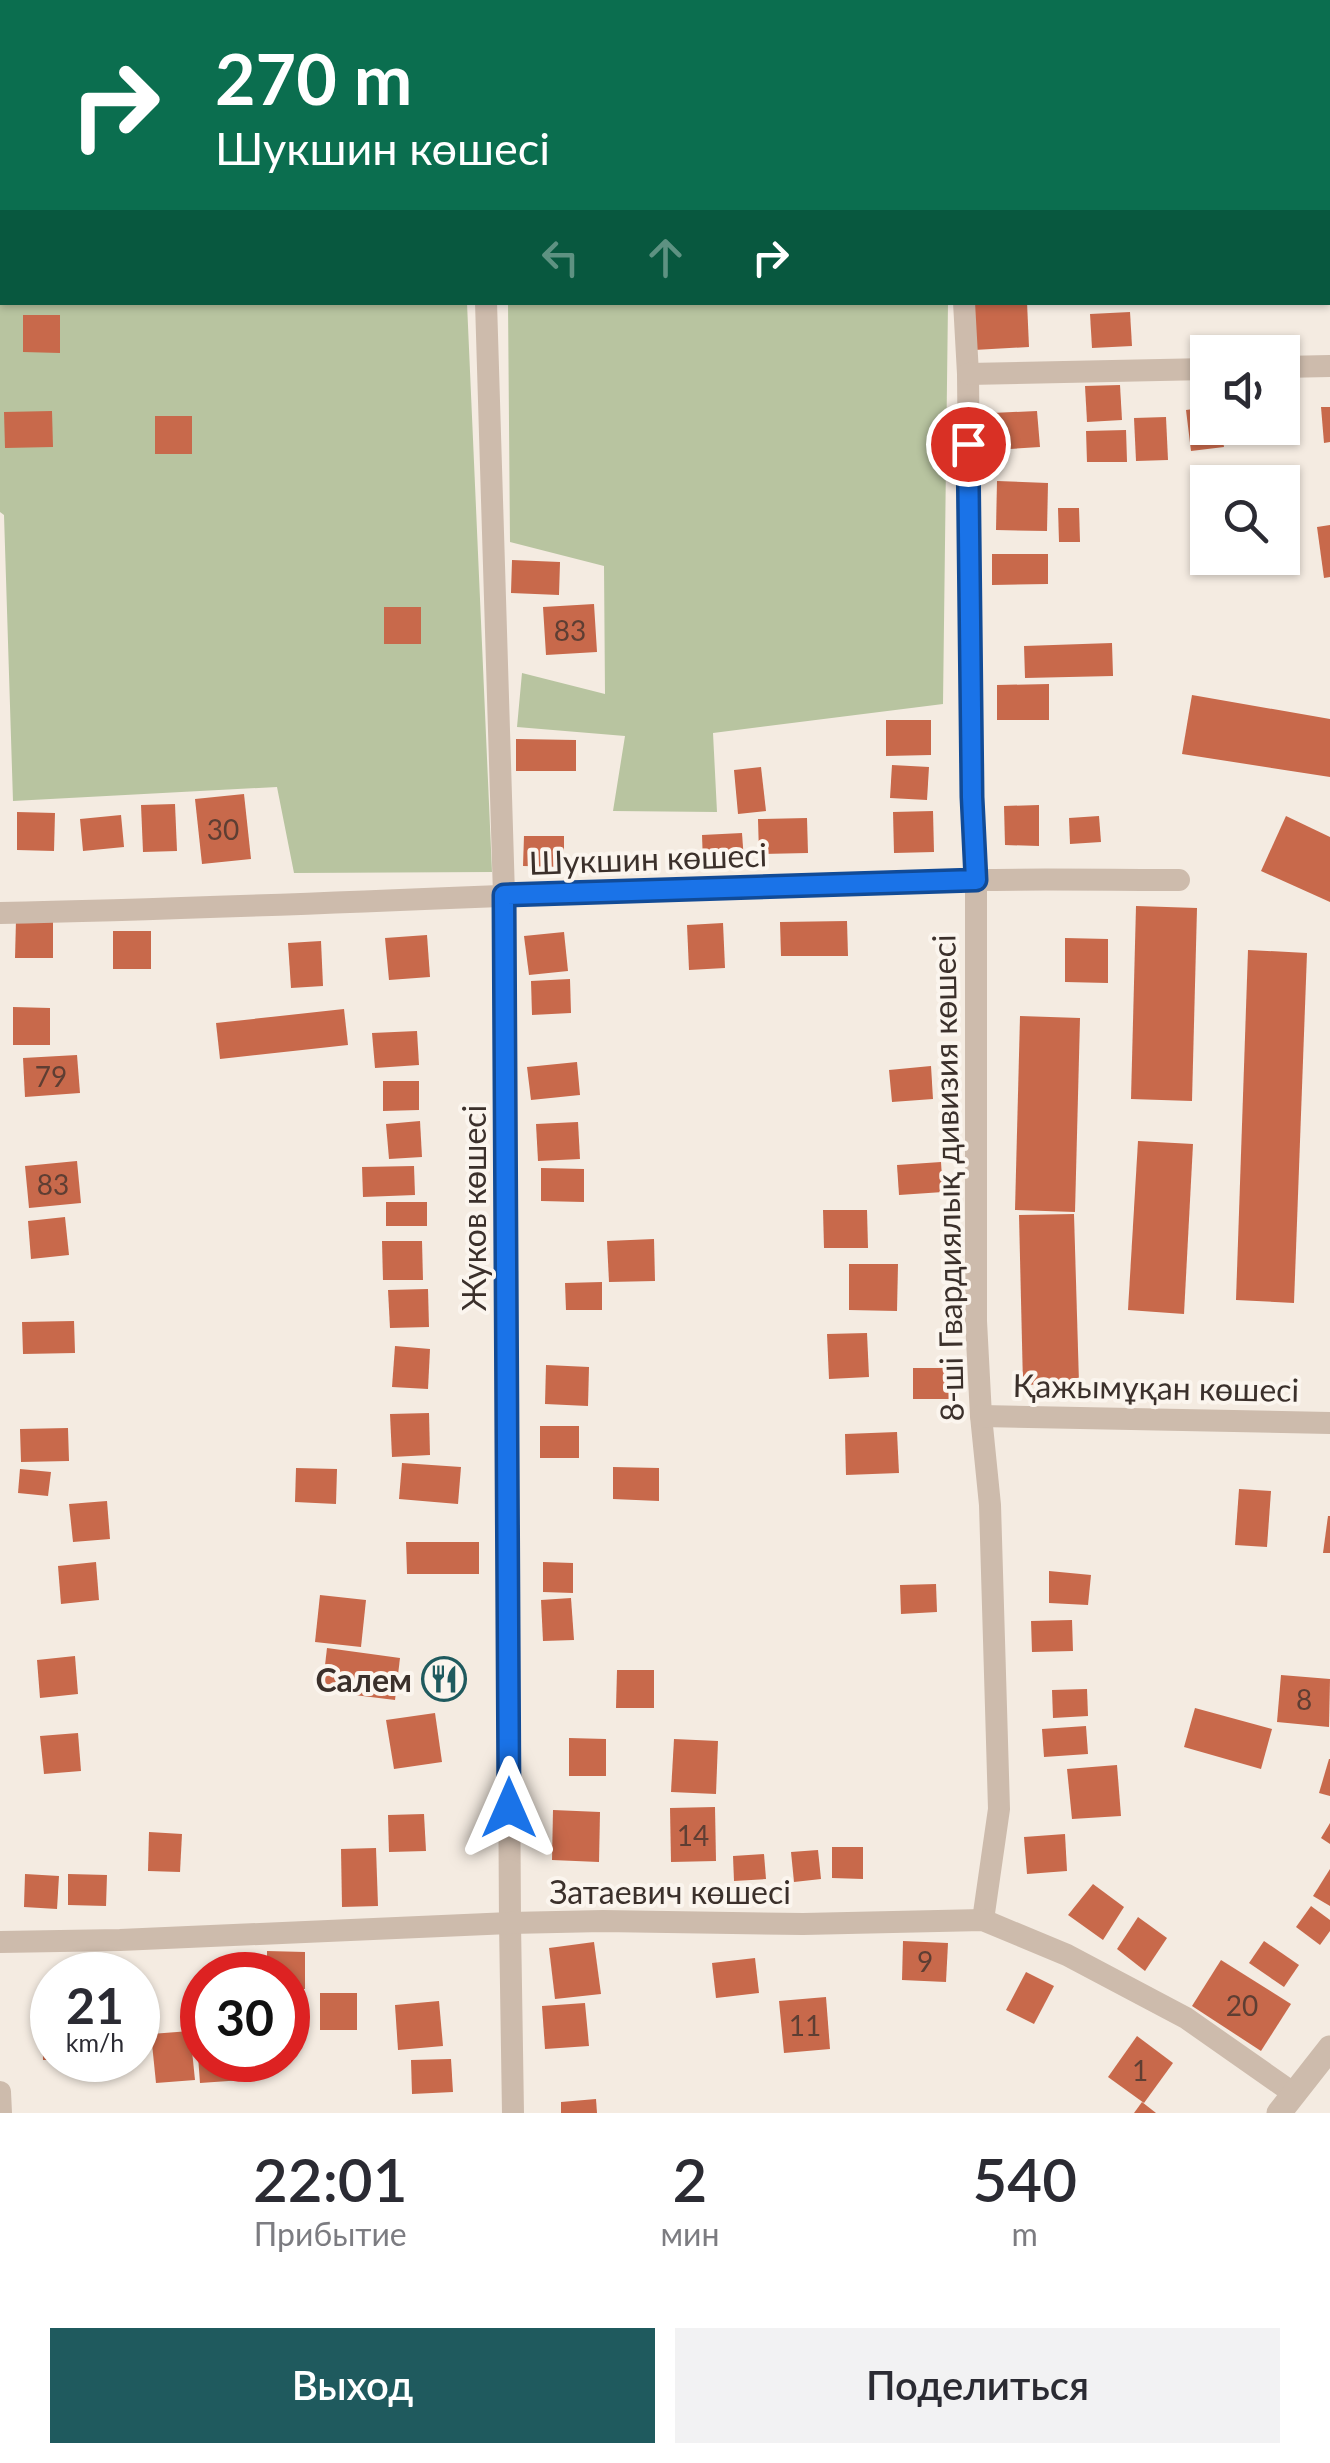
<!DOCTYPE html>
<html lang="ru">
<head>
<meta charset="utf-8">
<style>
	:root { --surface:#fff; --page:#f2f2f3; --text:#2b2b33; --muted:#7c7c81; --accent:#1f5a5e }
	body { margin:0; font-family:Lato,sans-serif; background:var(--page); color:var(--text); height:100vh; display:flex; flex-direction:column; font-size:38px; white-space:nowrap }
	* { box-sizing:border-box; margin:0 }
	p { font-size:32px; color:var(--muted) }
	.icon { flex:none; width:55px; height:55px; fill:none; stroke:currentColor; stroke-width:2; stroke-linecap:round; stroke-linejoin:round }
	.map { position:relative; height:2113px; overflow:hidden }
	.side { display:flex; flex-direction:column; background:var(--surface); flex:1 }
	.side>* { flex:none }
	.hud { position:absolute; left:0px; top:0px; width:1330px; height:305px; box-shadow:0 2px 8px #0004; background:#0b6e4f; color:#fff; overflow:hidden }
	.buttons { position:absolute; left:1190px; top:335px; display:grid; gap:20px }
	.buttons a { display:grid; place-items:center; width:110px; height:110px; border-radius:0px; background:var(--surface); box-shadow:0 2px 8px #0004; font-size:50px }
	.speed { position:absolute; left:30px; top:1952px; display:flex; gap:20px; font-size:50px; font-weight:700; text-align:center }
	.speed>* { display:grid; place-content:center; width:130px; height:130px; border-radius:50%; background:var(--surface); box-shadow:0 2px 8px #0004; line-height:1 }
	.speed small { font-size:25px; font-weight:400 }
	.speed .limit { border:15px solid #d22; background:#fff; color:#111 }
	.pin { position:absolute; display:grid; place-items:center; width:85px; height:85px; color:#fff; margin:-42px; border:5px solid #fff; border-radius:50%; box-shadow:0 2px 10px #0007 }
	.me { position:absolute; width:110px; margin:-55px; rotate:0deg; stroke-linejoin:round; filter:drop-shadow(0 0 8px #0008) }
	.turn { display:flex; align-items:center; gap:35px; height:210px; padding:0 50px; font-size:45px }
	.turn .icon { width:130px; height:130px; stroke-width:2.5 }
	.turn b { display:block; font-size:70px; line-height:85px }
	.lanes { display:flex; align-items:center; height:95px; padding:0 50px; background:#0003; justify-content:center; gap:50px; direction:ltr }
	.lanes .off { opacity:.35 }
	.eta { display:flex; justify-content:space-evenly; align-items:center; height:170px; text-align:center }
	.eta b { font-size:60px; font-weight:600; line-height:70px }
	.cta { display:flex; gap:20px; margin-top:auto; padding:20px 50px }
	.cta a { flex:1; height:115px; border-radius:0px; background:var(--accent); color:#fff; font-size:40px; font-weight:600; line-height:115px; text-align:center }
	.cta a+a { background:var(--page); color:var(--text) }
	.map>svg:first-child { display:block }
</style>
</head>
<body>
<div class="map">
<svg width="1330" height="2113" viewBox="0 0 1330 2113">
	<rect width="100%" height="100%" fill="#f4ebe1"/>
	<g fill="#b8c4a0">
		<polygon points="0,0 285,0 289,2 2,2 2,302 467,303 492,872 294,873 277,787 13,801 4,515 0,512"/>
		<polygon points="654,0 923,0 923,2 651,2"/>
		<polygon points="508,303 948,303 943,704 713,733 717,812 613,811 625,736 517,727 522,673 605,694 604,566 510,542"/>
	</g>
	<g fill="#c8694b">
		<polygon points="972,302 1027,302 1029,347 974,350"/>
		<polygon points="1130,312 1132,346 1092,348 1090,314"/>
		<polygon points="23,315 60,315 60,353 23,352"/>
		<polygon points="1120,385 1122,420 1087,422 1085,386"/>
		<polygon points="1208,407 1208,428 1221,428 1224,447 1191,451 1186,410"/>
		<polygon points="1321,407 1330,407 1330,442 1324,443"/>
		<polygon points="52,411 53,447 5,448 4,412"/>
		<polygon points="1037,411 1040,447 994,450 992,413"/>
		<rect x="155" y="416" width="37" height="38"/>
		<polygon points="1166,417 1168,460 1136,461 1134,418"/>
		<polygon points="1126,430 1127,462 1087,462 1086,431"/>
		<polygon points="997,481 1048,483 1047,531 996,530"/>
		<polygon points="1058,508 1079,508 1080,542 1059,542"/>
		<polygon points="1330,525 1330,577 1324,578 1317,527"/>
		<polygon points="992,554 1048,554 1048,584 992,585"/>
		<polygon points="512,560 560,562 559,595 511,593"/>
		<polygon points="594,604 597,652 546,655 543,607"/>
		<rect x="384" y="607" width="37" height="37"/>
		<polygon points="1112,643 1113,676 1025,678 1024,646"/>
		<polygon points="1049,684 1049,720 997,720 997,685"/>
		<polygon points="1192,695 1330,719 1330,777 1182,754"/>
		<polygon points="886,720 931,720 931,755 886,756"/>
		<polygon points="516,739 576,740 576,771 516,771"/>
		<polygon points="892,765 929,767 927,800 890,798"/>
		<polygon points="761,767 766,811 738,814 734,770"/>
		<polygon points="244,794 251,859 202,864 195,799"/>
		<polygon points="175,804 177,851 143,852 141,805"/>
		<polygon points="1039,805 1039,846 1005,845 1004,806"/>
		<polygon points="933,811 934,852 894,853 893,812"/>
		<polygon points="17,812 55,813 54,851 17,850"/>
		<polygon points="121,815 124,847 83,851 80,819"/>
		<polygon points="1099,816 1101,842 1070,844 1069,818"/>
		<polygon points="1286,816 1330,837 1330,902 1261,871"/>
		<polygon points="807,818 808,853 759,854 758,819"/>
		<polygon points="742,833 744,861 703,863 702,835"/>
		<polygon points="524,836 564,836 564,867 523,866"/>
		<polygon points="1136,906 1197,908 1192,1101 1131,1099"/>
		<polygon points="16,920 53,921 53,958 15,958"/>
		<polygon points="847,921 848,956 781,956 780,922"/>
		<polygon points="723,923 725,968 689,970 687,925"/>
		<rect x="113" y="931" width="38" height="38"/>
		<polygon points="564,932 568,971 529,975 524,936"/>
		<polygon points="427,935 430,977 389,980 385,938"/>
		<polygon points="1065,938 1108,939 1108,983 1065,982"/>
		<polygon points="321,941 323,986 291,988 288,943"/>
		<polygon points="1248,950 1307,953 1294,1303 1236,1300"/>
		<polygon points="570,979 571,1013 532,1015 531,981"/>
		<polygon points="13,1007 50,1008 50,1045 13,1045"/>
		<polygon points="344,1009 348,1045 220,1059 216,1023"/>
		<polygon points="1020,1016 1080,1018 1075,1212 1015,1210"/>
		<polygon points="417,1031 419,1065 375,1068 372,1033"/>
		<polygon points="77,1055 80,1093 25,1097 23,1058"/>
		<polygon points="577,1062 580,1095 531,1100 527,1067"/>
		<polygon points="931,1066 933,1099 892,1102 889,1070"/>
		<polygon points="383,1081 419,1081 419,1110 383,1111"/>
		<polygon points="420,1121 422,1157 389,1159 386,1124"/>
		<polygon points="578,1122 580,1159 538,1161 536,1124"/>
		<polygon points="1138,1141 1193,1144 1184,1314 1128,1310"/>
		<polygon points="77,1161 81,1203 29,1208 25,1166"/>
		<polygon points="941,1162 943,1192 899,1195 897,1165"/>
		<polygon points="414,1166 415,1195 363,1197 362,1167"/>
		<polygon points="541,1168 584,1169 584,1202 541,1201"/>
		<rect x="386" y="1202" width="41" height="24"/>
		<polygon points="823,1210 867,1210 868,1248 824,1248"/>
		<polygon points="1074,1214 1079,1383 1023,1385 1019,1215"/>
		<polygon points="65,1217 69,1255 31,1259 28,1221"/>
		<polygon points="654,1239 655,1281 609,1282 607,1241"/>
		<polygon points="382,1241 422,1241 423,1280 383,1280"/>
		<polygon points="849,1264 898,1264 897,1311 849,1310"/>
		<polygon points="602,1282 602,1310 566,1310 565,1283"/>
		<polygon points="428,1289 429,1327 390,1328 388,1290"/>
		<polygon points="74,1321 75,1353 23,1354 22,1322"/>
		<polygon points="867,1333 869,1377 829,1379 827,1334"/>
		<polygon points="395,1346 430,1349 428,1389 392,1387"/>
		<polygon points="546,1365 589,1367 588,1406 545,1404"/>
		<rect x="913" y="1368" width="37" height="31"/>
		<polygon points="429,1413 430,1455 392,1457 390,1414"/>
		<rect x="540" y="1426" width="39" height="32"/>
		<polygon points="68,1428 69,1461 21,1462 20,1429"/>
		<polygon points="897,1432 899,1473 846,1475 845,1434"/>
		<polygon points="402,1463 461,1467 458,1504 399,1499"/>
		<polygon points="613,1467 659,1468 659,1501 613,1499"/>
		<polygon points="296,1468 337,1469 336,1504 295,1502"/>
		<polygon points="20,1469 51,1472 48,1496 18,1493"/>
		<polygon points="1239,1489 1271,1491 1267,1547 1235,1545"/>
		<polygon points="107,1501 110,1539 73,1542 69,1504"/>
		<polygon points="1328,1516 1330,1516 1330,1553 1323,1553"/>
		<polygon points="406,1542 479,1542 479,1574 407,1574"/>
		<polygon points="96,1562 99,1600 61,1604 58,1566"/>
		<polygon points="543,1562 573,1563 573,1593 543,1592"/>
		<polygon points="1049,1571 1091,1575 1088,1605 1049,1603"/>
		<polygon points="936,1584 937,1612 901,1614 900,1585"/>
		<polygon points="320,1595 366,1600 361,1647 315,1642"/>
		<polygon points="571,1598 574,1640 543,1641 541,1600"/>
		<polygon points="1072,1620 1073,1651 1032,1652 1031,1621"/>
		<polygon points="327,1648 400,1658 395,1700 322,1691"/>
		<polygon points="75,1656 78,1694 40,1698 37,1660"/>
		<polygon points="617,1670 654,1670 654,1708 616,1708"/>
		<polygon points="1281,1675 1330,1679 1329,1727 1277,1722"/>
		<polygon points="1087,1689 1088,1716 1053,1718 1052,1690"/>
		<polygon points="1195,1708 1272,1729 1261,1769 1184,1747"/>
		<polygon points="435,1713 442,1762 394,1769 386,1720"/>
		<polygon points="1086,1726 1088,1754 1044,1757 1042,1729"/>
		<polygon points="78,1733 81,1771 44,1774 40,1736"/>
		<polygon points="569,1738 606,1739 606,1776 569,1776"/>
		<polygon points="674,1739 718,1741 716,1794 671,1792"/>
		<polygon points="1329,1759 1330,1759 1330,1796 1319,1793"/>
		<polygon points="1117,1765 1121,1816 1072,1819 1067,1769"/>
		<polygon points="715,1807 716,1861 671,1862 670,1808"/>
		<polygon points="553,1810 600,1812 599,1862 552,1860"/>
		<polygon points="424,1814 426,1851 389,1852 388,1815"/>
		<polygon points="1330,1823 1330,1844 1321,1838"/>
		<polygon points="149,1832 182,1834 180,1872 148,1871"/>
		<polygon points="1065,1834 1067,1871 1027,1874 1024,1837"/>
		<polygon points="832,1847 863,1847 863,1879 832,1878"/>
		<polygon points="376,1848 378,1906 342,1907 341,1849"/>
		<polygon points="818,1850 821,1879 794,1882 791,1852"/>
		<polygon points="764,1854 766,1879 734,1881 733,1856"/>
		<polygon points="1330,1869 1330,1906 1313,1896"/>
		<polygon points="25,1874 59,1876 57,1909 24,1907"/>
		<polygon points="68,1874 107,1875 106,1906 68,1905"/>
		<polygon points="1093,1884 1124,1907 1103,1940 1068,1915"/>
		<polygon points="1311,1906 1330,1920 1330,1931 1320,1945 1296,1927"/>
		<polygon points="1138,1917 1167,1938 1145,1971 1117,1949"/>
		<polygon points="903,1941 948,1943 946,1982 902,1980"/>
		<polygon points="1264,1941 1299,1965 1284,1987 1249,1963"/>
		<polygon points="594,1942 601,1994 555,1999 549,1948"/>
		<polygon points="267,1951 305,1952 305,1989 288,1989 288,1975 267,1975"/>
		<polygon points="755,1958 759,1993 716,1998 712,1963"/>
		<polygon points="1221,1960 1291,2004 1261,2051 1192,2006"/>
		<polygon points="1026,1972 1054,1986 1034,2024 1006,2010"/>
		<rect x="320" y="1993" width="37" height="37"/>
		<polygon points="826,1997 830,2049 784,2053 779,2001"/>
		<polygon points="439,2001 443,2046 398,2050 395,2005"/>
		<polygon points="585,2003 589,2046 545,2049 542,2006"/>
		<polygon points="42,2007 52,2007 52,2060 43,2060"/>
		<polygon points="195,2015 202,2015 202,2060 242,2060 243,2080 200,2083"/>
		<polygon points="190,2031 195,2080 156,2083 151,2034"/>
		<polygon points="1137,2036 1173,2063 1144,2103 1108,2077"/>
		<polygon points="451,2059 453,2092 412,2094 411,2060"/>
		<polygon points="596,2099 597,2113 561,2113 561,2102"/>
		<polygon points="1142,2102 1156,2113 1134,2113"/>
	</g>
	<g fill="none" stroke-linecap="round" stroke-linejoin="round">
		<g stroke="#cdbbac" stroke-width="22">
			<polyline points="330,0 335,2"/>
			<polyline points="952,0 952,2"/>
			<polyline points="603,2 606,0"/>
			<polyline points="486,302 504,895 510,1923 513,2113"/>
			<polyline points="964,302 968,374 972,797 976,880 976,1321 981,1416 990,1505 999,1809 983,1920"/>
			<polyline points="1282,367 1330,366"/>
			<polyline points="968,374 1208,369"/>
			<path d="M0,913C325,907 650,886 975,880C1043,879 1111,880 1179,880"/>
			<polyline points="981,1416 1330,1423"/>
			<polyline points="0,1942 120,1940 510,1923 603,1921 803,1924 983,1920 1067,1955 1186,2018 1293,2093"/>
			<polyline points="0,2092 1,2113"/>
		</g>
		<polyline stroke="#cdbbac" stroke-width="25" points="1279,2113 1330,2048"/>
	</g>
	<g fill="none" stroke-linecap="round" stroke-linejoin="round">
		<g stroke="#114b97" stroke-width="25">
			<polyline id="route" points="509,1808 504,895 976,880 972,797 968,444"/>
		</g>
		<use href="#route" stroke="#1a73e8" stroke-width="18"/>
	</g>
	<defs>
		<g id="restaurant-ring" transform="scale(2.25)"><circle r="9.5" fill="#fbf5ee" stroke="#1f5a5e" stroke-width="1.5"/><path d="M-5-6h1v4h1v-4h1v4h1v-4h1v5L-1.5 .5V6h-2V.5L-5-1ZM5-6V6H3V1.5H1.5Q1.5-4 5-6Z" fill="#1f5a5e"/></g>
	</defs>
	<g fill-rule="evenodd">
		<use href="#restaurant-ring" x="444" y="1679"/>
	</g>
	<g text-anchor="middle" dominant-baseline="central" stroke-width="8" stroke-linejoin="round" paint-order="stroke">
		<g font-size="28" fill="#5e3e33">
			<text x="570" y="630">83</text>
			<text x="223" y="829">30</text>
			<text x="51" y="1076">79</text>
			<text x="53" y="1184">83</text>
			<text x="1304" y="1699">8</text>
			<text x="693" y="1835">14</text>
			<text x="925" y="1961">9</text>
			<text x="1242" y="2005">20</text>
			<text x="805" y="2025">11</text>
			<text x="1140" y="2070">1</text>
		</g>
		<g font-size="32" fill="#3b302b" stroke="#fbf5ee">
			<text transform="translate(648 858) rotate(-2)">Шукшин көшесі</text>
			<text transform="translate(947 1178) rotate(-91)">8-ші Гвардиялық дивизия көшесі</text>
			<text transform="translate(473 1208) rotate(-90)">Жуков көшесі</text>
			<text transform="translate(1156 1387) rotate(1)">Қажымұқан көшесі</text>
			<text x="670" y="1891">Затаевич көшесі</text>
		</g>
		<g font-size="32" font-weight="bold" fill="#3b302b" stroke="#fbf5ee" text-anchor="end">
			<text x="412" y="1679">Салем</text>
		</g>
	</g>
</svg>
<div class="buttons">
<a><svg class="icon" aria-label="sound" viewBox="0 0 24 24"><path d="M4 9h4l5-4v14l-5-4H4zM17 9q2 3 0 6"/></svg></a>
<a><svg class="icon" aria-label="search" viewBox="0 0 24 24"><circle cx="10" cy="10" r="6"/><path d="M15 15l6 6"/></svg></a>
</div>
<div class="speed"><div>21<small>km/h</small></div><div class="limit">30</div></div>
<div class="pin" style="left:968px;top:444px;background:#d93025"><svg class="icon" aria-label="arrive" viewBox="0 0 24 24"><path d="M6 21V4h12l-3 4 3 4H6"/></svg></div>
<svg class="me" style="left:509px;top:1808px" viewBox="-20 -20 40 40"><path d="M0-17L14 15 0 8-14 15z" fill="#1a73e8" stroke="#fff" stroke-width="4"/></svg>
<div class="hud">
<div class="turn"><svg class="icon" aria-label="right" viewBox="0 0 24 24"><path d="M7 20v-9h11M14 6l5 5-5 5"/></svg><div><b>270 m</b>Шукшин көшесі</div></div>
<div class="lanes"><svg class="icon off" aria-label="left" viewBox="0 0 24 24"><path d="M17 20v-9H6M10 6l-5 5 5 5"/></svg><svg class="icon off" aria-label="ahead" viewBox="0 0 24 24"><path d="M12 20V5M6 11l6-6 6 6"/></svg><svg class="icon" aria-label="right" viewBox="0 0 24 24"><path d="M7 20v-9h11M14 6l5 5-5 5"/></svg></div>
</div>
</div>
<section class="side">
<div class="eta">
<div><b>22:01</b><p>Прибытие</p></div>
<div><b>2</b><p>мин</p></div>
<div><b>540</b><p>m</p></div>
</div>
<div class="cta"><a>Выход</a><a>Поделиться</a></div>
</section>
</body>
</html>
